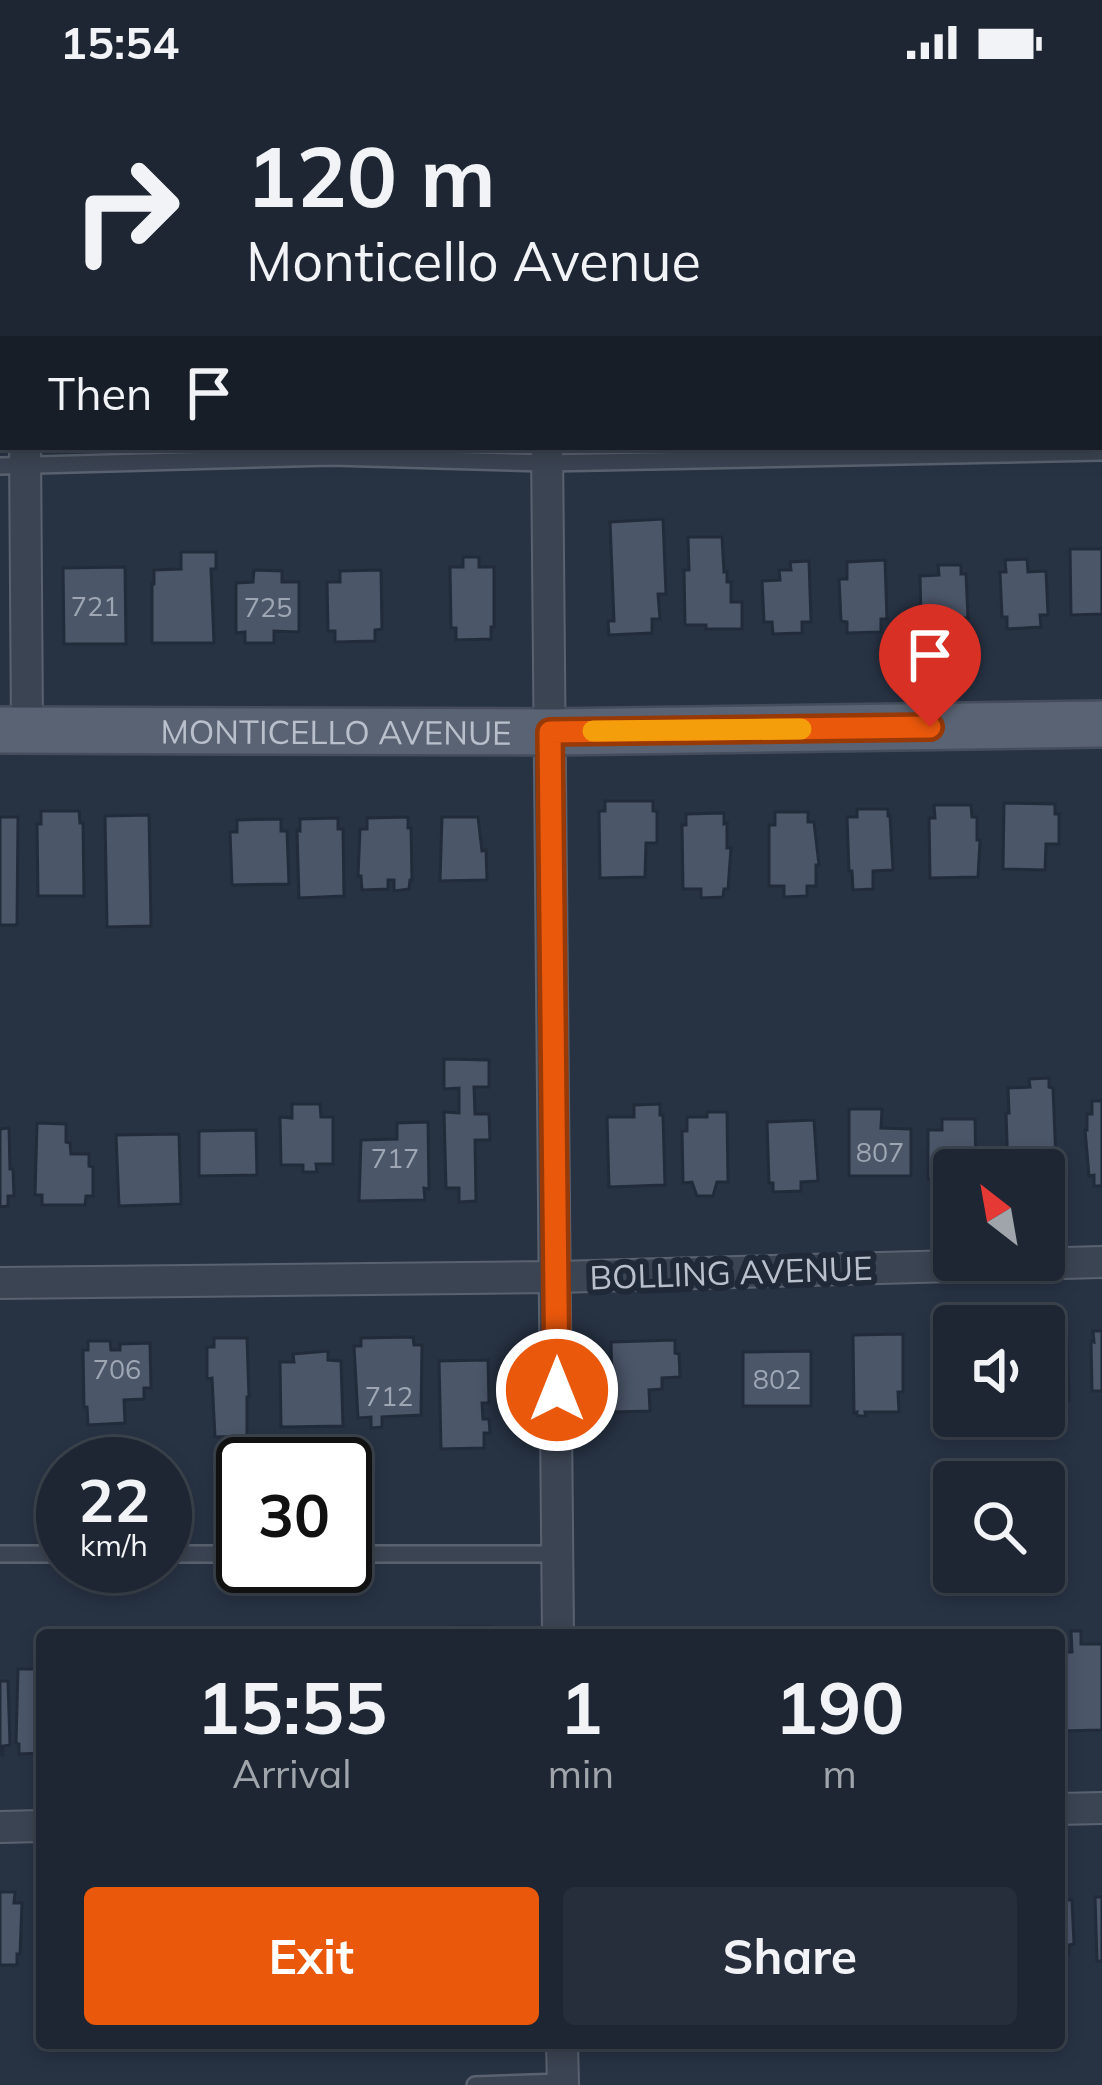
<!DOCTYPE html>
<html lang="en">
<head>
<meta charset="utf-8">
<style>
	:root { --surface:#1d2632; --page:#252e3a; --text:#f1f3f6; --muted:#a0a5ac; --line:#3b434d; --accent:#ea580c }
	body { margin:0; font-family:Mulish,sans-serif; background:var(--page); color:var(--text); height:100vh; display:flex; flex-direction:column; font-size:45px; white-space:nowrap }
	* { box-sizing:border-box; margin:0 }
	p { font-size:39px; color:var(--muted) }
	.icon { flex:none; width:66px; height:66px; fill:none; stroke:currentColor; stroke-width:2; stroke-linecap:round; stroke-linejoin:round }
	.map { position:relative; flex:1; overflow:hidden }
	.details { position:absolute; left:36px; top:1545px; width:1029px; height:420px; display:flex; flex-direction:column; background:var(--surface); border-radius:12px; box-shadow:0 6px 18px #0003,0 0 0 3px var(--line) }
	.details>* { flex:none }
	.banner { position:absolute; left:0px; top:0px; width:1104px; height:366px; box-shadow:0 6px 18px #0003,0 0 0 3px var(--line); background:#1d2632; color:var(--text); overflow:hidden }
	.needle { width:78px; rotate:329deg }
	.fabs { position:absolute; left:933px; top:1065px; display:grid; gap:24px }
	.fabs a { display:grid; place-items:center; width:132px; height:132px; border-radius:12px; background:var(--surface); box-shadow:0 6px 18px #0003,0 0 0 3px var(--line); font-size:60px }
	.speed { position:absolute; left:36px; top:1353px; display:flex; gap:24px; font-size:60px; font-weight:700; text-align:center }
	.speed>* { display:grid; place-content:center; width:156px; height:156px; border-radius:50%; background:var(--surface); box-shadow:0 6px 18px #0003,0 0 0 3px var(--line); line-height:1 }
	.speed small { font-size:30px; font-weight:400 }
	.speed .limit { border:6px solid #111; border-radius:18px; background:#fff; color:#111 }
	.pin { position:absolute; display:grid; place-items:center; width:102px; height:102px; color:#fff; margin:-123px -51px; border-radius:50% 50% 50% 0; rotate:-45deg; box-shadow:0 0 12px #0007 }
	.pin .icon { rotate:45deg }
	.me { position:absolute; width:132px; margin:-66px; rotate:0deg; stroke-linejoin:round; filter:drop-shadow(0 0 9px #0008) }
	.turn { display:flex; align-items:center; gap:42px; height:252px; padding:0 48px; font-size:54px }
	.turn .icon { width:156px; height:156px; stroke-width:2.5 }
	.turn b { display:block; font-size:84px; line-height:102px }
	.then { display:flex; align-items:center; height:114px; padding:0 48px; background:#0003; gap:24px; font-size:45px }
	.eta { display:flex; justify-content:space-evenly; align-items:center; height:204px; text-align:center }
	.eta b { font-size:72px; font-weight:700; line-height:84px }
	.cta { display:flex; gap:24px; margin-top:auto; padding:24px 48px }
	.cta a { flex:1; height:138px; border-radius:12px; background:var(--accent); color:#fff; font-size:48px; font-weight:700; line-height:138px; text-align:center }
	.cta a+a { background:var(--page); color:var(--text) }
	.status { display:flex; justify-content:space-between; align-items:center; height:84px; padding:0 60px; background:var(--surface); direction:ltr }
	.status svg { height:33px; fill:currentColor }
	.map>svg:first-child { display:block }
</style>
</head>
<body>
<div class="status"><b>15:54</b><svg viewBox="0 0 49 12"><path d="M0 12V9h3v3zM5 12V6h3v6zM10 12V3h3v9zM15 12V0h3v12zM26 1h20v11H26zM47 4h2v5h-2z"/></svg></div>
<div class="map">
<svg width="1102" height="2001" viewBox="0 0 1102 2001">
	<rect width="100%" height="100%" fill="#273243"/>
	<g fill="#4b5669" stroke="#222b3a" stroke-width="3">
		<polygon points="663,435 666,510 658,510 660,535 652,535 652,549 609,551 608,537 614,537 610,438"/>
		<polygon points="688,453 722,453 724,488 727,487 727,498 731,498 731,518 742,518 742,545 706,545 706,541 685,541 684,486 689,486"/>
		<polygon points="1070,465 1102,465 1102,530 1071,531"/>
		<polygon points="181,468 216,468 216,485 211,485 214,559 152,559 152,500 154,500 154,486 181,485"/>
		<polygon points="463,473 479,473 479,483 494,483 494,543 491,543 491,555 456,556 456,544 451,544 450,483 463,483"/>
		<polygon points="1027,475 1028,488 1046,487 1048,531 1040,531 1041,543 1007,545 1007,533 1002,533 1000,488 1006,488 1005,476"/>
		<polygon points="885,476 887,535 881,535 881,548 847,549 847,538 841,537 839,495 847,495 847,478"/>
		<polygon points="809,477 811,538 802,538 802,549 773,550 772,538 764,538 762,497 780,496 779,486 791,486 790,478"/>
		<polygon points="938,481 961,481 961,490 966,490 968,534 962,534 962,545 928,546 928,535 921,535 920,492 939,491"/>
		<polygon points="125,483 126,560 64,560 63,484"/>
		<polygon points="254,486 282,487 282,498 299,498 299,548 274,547 274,559 245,559 245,548 236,549 236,499 253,498"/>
		<polygon points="381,486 382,545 375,546 375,557 335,558 335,547 328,547 327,498 340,498 340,487"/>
		<polygon points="605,717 653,717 653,727 657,727 657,759 646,759 645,793 600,794 599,727 605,727"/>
		<polygon points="1004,719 1055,720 1055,730 1059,730 1059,760 1046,760 1045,786 1003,785"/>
		<polygon points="934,721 971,721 972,733 977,733 977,756 980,756 978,793 930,794 929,734 935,734"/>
		<polygon points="857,725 888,725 888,732 890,732 893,786 873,787 873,805 853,806 852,787 849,787 847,733 857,733"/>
		<polygon points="41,727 79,727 80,739 83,739 84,812 38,812 37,740 41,740"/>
		<polygon points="775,728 808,728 808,738 814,738 819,781 816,781 816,802 807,802 807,812 784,813 784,802 769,802 769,741 775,741"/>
		<polygon points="724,729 724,740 727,739 727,764 731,764 728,805 724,805 723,813 701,814 701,805 683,805 682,741 686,741 686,730"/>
		<polygon points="149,731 151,842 107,843 105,732"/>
		<polygon points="0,733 18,733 17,841 0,841"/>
		<polygon points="408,733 408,744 411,744 412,796 410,796 409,805 394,807 394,796 388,796 388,805 362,806 361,792 358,792 360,745 367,745 367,734"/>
		<polygon points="442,733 478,733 482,767 486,766 487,796 440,797"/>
		<polygon points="338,734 338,745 343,745 344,812 299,814 297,746 300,747 300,735"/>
		<polygon points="281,735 281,747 287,747 289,800 232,801 230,748 237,748 237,736"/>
		<polygon points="444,975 489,976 489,1003 474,1003 475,1030 489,1030 490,1056 475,1056 476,1117 459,1118 459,1104 446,1104 444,1028 459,1029 459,1004 444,1005"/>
		<polygon points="1049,994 1049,1003 1053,1004 1057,1102 1044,1102 1044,1086 1008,1086 1006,1029 1009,1029 1008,1004 1030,1003 1029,995"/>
		<polygon points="1092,1017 1102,1017 1102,1102 1094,1102 1094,1091 1089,1092 1085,1046 1087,1046 1087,1030 1092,1030"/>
		<polygon points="292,1020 320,1020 321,1033 333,1033 333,1080 316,1080 317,1088 303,1088 303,1081 281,1081 280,1033 292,1034"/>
		<polygon points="660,1020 660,1031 663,1031 665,1101 609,1103 607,1033 634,1033 634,1021"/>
		<polygon points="849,1025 882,1025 881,1044 911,1045 911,1092 849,1092"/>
		<polygon points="707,1028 727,1028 728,1098 717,1098 713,1112 697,1112 692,1098 683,1099 682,1047 687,1047 687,1033 707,1033"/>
		<polygon points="942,1035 975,1035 976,1086 954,1086 954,1104 933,1104 933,1095 928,1095 928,1046 942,1046"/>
		<polygon points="814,1036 818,1097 801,1098 801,1107 773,1108 773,1099 769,1099 767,1038"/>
		<polygon points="428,1038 429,1105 424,1104 425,1116 359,1117 361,1056 397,1055 397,1039"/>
		<polygon points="37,1039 66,1040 66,1058 70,1059 71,1070 89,1070 89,1082 93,1083 93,1112 86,1112 85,1121 42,1121 42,1111 35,1111"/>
		<polygon points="9,1044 10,1085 13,1085 14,1112 8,1112 8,1122 0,1123 0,1045"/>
		<polygon points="256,1046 257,1091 199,1092 199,1047"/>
		<polygon points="179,1050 181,1120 119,1122 116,1051"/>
		<polygon points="1060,1244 1061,1258 1067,1257 1069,1316 1064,1316 1064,1332 1021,1334 1044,1332 1044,1245"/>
		<polygon points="1093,1247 1102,1247 1102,1307 1092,1307 1091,1257 1094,1258"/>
		<polygon points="937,1249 954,1249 954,1330 940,1331 940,1319 936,1320 934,1260 937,1261"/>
		<polygon points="903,1250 903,1308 898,1308 899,1328 865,1328 866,1332 857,1332 857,1328 854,1329 853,1251"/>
		<polygon points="413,1253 414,1261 422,1261 421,1331 382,1333 382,1343 371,1344 371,1333 358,1334 354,1262 361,1262 361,1254"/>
		<polygon points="214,1254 247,1254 249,1313 247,1313 247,1352 215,1353 212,1294 207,1295 207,1263 214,1263"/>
		<polygon points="675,1256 675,1269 679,1270 680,1293 662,1294 662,1305 649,1306 650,1327 613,1328 611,1258"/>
		<polygon points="88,1257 110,1257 111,1266 120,1266 120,1260 150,1259 151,1304 144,1304 144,1315 124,1316 125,1339 88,1341 87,1323 84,1323 83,1266 88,1266"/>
		<polygon points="328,1267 328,1276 341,1277 343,1342 281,1343 280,1278 294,1278 293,1270"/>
		<polygon points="811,1267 811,1322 743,1322 743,1268"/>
		<polygon points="488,1276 489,1319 482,1319 483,1335 489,1335 490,1349 484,1349 484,1364 441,1365 439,1277"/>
		<rect x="451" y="1543" width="39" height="8"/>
		<polygon points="1071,1547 1081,1547 1081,1560 1102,1560 1102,1646 1060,1647 1059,1568 1072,1568"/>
		<polygon points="18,1585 42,1585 42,1669 19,1670 19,1660 16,1659"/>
		<polygon points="0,1597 8,1597 10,1661 3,1662 3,1671 0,1671"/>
		<polygon points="0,1808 15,1808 14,1819 22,1819 20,1870 17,1870 17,1881 0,1881"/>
		<polygon points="1095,1813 1102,1813 1102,1877 1097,1877"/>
		<polygon points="1059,1816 1072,1816 1074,1860 1069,1861 1069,1870 1059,1871"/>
	</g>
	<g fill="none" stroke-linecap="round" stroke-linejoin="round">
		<g stroke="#5a6270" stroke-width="20">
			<g id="lane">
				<polyline points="0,382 331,373 547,379 1102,368"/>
				<polyline points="0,1470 63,1470"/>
				<polyline points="165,1470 243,1470"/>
				<polyline points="345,1470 558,1470"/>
				<polyline points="475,2001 563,1998"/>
			</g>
		</g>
		<g stroke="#5a6270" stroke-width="34">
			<g id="street">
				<polyline points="22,0 22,3"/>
				<polyline points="538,0 538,3"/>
				<polyline points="1101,92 1102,92"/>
				<polyline points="0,113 3,113"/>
				<polyline points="25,363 27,646"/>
				<polyline points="547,363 558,1551"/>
				<polyline points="0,1199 557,1193 1102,1178"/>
				<polyline points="1059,1725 1102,1724"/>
				<polyline points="0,1743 42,1742"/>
				<polyline points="562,1959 563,2001"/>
			</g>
		</g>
		<g stroke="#454d5c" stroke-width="50">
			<g id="primary">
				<path id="s1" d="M0,646L551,648L1102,640"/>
			</g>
		</g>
		<use href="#lane" stroke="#3b4453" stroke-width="15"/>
		<use href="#street" stroke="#3b4453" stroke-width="30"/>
		<use href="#primary" stroke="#5a6373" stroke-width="45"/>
	</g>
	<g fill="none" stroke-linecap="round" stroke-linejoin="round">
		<g stroke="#983908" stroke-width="30">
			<polyline id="route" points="557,1306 550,648 930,643"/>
		</g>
		<use href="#route" stroke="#ea580c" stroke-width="21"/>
		<polyline stroke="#f59e0b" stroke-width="21" points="593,647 801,645"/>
	</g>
	<g text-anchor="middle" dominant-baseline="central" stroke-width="12" stroke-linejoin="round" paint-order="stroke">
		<g font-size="27" fill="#9ea6b3">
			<text x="95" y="522">721</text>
			<text x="268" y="523">725</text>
			<text x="880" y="1068">807</text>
			<text x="395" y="1074">717</text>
			<text x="117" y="1285">706</text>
			<text x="777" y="1295">802</text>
			<text x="389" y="1312">712</text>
		</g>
		<g font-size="33" fill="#b9c0cc" stroke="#202938">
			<text stroke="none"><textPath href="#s1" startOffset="336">MONTICELLO AVENUE</textPath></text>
			<text transform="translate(731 1188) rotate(-2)">BOLLING AVENUE</text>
		</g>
	</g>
</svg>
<div class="fabs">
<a><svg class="needle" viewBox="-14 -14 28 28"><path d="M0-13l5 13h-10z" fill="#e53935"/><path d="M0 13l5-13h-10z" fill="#a0a5ac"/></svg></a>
<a><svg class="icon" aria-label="sound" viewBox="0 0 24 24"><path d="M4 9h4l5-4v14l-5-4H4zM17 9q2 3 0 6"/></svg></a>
<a><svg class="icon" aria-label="search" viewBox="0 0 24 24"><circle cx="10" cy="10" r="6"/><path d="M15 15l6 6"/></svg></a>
</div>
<div class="speed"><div>22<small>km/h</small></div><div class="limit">30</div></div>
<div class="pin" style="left:930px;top:643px;background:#d93025"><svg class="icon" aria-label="arrive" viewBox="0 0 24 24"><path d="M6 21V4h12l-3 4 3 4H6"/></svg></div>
<svg class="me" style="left:557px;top:1306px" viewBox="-20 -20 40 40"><circle r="17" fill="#ea580c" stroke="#fff" stroke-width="3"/><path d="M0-11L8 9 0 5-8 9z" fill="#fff"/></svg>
<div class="banner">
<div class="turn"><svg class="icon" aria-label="right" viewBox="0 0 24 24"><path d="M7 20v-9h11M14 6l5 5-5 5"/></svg><div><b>120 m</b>Monticello Avenue</div></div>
<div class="then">Then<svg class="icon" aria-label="arrive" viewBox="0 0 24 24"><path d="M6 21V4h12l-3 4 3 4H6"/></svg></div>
</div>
<section class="details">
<div class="eta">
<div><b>15:55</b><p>Arrival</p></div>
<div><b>1</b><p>min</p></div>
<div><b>190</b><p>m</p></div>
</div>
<div class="cta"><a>Exit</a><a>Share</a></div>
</section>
</div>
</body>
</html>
